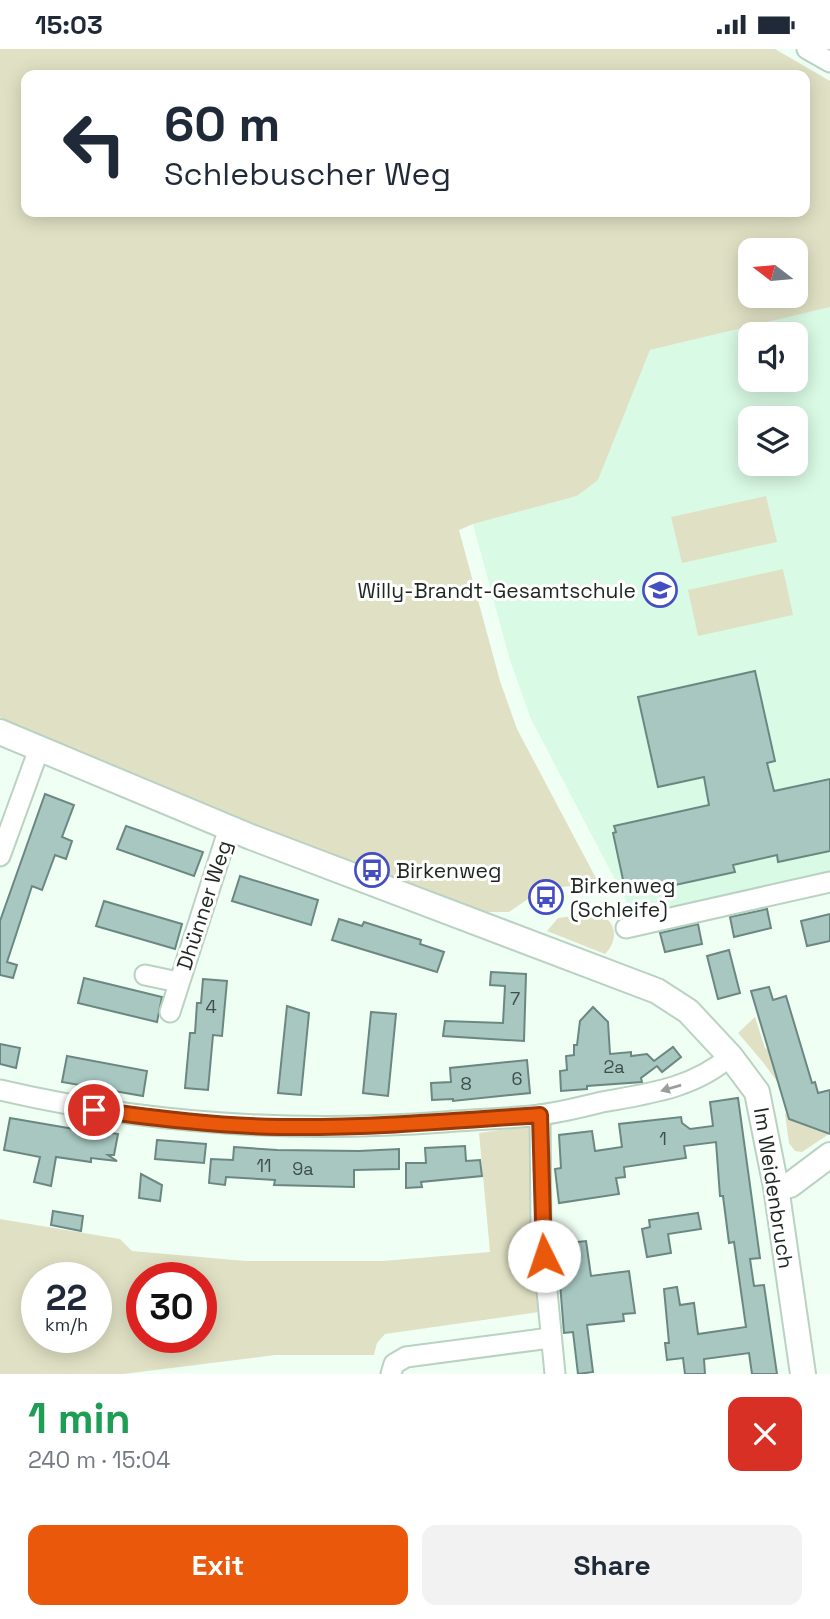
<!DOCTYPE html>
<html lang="en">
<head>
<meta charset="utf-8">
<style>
	:root { --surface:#fff; --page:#f2f2f3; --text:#1f2937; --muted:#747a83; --accent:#ea580c }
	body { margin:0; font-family:"Space Grotesk",sans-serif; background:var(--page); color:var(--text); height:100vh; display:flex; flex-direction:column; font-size:26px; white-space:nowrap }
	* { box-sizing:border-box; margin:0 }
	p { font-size:23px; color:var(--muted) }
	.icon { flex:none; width:38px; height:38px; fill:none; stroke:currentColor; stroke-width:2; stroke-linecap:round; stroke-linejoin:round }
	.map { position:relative; height:1325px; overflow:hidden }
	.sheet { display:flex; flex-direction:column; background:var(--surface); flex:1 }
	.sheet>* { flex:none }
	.hud { position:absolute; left:21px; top:21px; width:789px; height:147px; border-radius:14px; box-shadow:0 4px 18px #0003; background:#fff; color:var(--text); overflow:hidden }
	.needle { width:46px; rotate:286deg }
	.fabs { position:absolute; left:738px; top:189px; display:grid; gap:14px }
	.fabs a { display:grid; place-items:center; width:70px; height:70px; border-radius:14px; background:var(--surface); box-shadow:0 4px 18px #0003; font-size:35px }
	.speed { position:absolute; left:21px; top:1213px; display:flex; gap:14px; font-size:35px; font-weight:700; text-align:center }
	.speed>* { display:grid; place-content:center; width:91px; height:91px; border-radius:50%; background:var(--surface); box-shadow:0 4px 18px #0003; line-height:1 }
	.speed small { font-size:18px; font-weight:400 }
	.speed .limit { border:10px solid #d22; background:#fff; color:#111 }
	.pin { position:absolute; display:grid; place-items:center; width:60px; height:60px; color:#fff; margin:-30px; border:4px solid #fff; border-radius:50%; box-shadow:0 2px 7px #0007 }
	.me { position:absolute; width:77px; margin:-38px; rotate:356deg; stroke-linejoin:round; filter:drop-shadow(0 0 5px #0008) }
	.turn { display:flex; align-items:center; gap:24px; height:147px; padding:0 28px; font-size:32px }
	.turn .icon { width:91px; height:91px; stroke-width:2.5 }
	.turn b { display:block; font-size:49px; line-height:60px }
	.round { display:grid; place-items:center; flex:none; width:74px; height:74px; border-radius:14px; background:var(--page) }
	.summary { display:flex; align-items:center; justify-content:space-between; height:119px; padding:0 28px }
	h1 { font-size:42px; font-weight:700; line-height:52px; color:#1e9e55 }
	.action { display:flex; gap:14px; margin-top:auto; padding:14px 28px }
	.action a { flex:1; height:80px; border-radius:14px; background:var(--accent); color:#fff; font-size:28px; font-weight:700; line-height:80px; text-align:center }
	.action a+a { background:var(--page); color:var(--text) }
	.status { display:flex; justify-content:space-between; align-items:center; height:49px; padding:0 35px; background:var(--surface); direction:ltr }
	.status svg { height:19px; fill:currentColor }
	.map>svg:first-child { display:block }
</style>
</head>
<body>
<div class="status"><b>15:03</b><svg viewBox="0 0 49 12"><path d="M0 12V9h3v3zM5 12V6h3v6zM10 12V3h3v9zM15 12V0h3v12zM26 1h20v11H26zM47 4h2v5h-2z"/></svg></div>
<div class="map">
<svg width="830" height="1325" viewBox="0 0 830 1325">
	<rect width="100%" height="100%" fill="#effff4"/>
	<path fill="#d9fae4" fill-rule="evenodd" d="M830,258V824L634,867L530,668L509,608L473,475L577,447L598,431L650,301ZM751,285H796V331H751ZM751,369H796V415H751Z"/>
	<g fill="#e0e1c4" fill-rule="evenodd">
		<path d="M0,0H775L830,32V258L650,301L598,431L577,447L473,475L459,481L500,632L517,680L598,833L541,841L509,863H483L414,839L234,768L13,677L0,668ZM26,26H805V163H26ZM751,201H796V247H751Z"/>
		<polygon points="766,447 777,493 682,514 671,468"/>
		<polygon points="783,520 793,566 698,587 688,541"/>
		<path d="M595,864C616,869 620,890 605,905L547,882L558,869Z"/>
		<polygon points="755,968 765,999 769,1002 779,1035 762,1012 738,984"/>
		<polygon points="787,1064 789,1070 829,1085 802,1103 795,1102 789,1094 785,1065"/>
		<path d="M534,1076L539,1263L385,1285L377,1294L374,1306H275L123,1325H0V1170L120,1190L132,1202L246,1212H383L490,1203L479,1084ZM37,1228H96V1288H37ZM142,1228H201V1288H142Z"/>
	</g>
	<g fill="#a7c7c0" stroke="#6a8881" stroke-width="2">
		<polygon points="755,622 775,712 767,714 774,742 830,730 830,802 778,813 777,806 733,816 735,823 638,844 636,837 625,840 613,784 616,783 614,777 709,756 704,728 658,738 638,648"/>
		<polygon points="45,745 74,756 62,788 72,792 66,810 55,806 42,841 32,837 7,913 17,916 13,929 0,926 0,872"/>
		<polygon points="126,777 203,803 194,827 117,800"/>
		<polygon points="240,827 318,851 311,876 232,852"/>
		<polygon points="104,852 182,875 175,900 96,877"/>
		<polygon points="767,860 771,879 734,888 730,868"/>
		<polygon points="830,865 830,892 807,897 801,872"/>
		<polygon points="339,870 362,877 364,873 386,880 421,891 420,895 444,903 437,923 332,891"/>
		<polygon points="698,875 702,895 665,903 660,884"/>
		<polygon points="729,901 740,944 718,950 707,907"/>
		<polygon points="491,923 526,925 524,992 443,987 445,972 503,974 505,937 490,936"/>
		<polygon points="84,929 162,948 157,973 78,954"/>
		<polygon points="203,930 227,932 222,987 213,986 208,1041 185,1039 190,984 195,984 197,954 201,954"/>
		<polygon points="769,938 773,951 786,947 812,1034 815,1033 818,1044 830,1041 830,1085 789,1070 751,942"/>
		<polygon points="287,957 309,964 301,1046 278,1044"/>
		<polygon points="593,958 608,973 610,1005 631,1003 631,1007 647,1005 654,1012 673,998 681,1008 662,1023 657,1017 641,1029 642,1033 587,1037 587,1040 561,1042 560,1022 567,1021 566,1007 574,1006 574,996 577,996 580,972"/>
		<polygon points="371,963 396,965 388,1047 363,1044"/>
		<polygon points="0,995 20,999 16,1019 0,1015"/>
		<polygon points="67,1007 147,1022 143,1047 62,1033"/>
		<polygon points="527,1011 530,1044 453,1052 453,1050 432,1051 431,1034 451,1033 450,1019"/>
		<polygon points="738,1049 760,1209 750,1210 754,1237 764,1236 777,1325 752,1325 749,1304 704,1310 705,1325 685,1325 683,1309 667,1311 665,1294 669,1294 664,1240 677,1238 680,1256 694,1254 698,1285 746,1278 734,1193 729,1194 723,1147 720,1147 716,1093 684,1097 686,1109 624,1118 625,1128 616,1129 619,1145 559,1154 555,1120 561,1119 559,1086 592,1082 595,1102 622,1098 619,1075 681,1068 682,1074 690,1080 713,1077 710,1053"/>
		<polygon points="10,1069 74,1080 74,1078 118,1085 114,1106 108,1106 117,1112 91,1109 91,1113 56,1108 51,1137 34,1133 40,1108 4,1101"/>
		<polygon points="157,1091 206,1095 204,1114 155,1110"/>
		<polygon points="465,1097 466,1112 480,1111 482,1127 421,1133 422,1138 406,1139 406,1114 426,1114 425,1099"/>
		<polygon points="234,1098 277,1101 359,1102 399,1100 399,1120 354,1121 354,1138 274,1136 275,1131 226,1128 225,1136 209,1134 211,1110 233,1111"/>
		<polygon points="141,1125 162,1136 160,1152 139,1149"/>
		<polygon points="53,1162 83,1167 81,1182 51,1176"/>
		<polygon points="698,1164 701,1180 668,1185 671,1204 647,1208 642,1180 650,1178 649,1171"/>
		<polygon points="586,1192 591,1227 629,1222 635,1264 623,1265 624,1272 587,1276 593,1323 578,1325 573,1283 564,1284 560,1234 564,1233 559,1195"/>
	</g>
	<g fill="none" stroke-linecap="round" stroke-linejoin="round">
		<g stroke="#b9d2c2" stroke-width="23">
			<g id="minor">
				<polyline points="807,0 830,13"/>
				<polyline points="0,807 39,700"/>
				<polyline points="626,879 830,833"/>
				<polyline points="145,926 178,933"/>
				<polyline points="170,963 229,779"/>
				<path d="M0,1041C146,1075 295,1084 444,1073C476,1070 508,1070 540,1066C561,1063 582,1058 602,1053C647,1045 695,1039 730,1007"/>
				<polyline points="540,1066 541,1180 555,1325"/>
				<polyline points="391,1325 394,1315 406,1308 550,1289"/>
			</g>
		</g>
		<g stroke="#b9d2c2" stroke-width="28">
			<g id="tertiary">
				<polyline points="0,683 251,788 657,942 688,962 730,1007 757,1043 776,1138 803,1325"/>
				<polyline points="776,1138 790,1136 830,1106"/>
			</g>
		</g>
		<use href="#minor" stroke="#fff" stroke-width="19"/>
		<use href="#tertiary" stroke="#fff" stroke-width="24"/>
	</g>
	<defs><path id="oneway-solid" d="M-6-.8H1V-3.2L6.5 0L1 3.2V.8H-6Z" transform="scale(1.75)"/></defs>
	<use fill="#999d9b" href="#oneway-solid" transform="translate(671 1039) rotate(164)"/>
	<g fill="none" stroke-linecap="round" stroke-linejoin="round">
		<g stroke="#983908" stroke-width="18">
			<path id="route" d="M94,1061C155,1069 218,1077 280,1078C367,1079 453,1072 540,1066L544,1207"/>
		</g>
		<use href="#route" stroke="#ea580c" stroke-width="12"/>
	</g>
	<defs>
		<g id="school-ring" transform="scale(1.75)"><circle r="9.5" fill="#fff" stroke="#444ec3" stroke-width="1.5"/><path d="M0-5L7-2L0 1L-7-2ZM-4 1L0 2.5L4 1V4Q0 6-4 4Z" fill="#444ec3"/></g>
		<g id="bus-ring" transform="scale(1.75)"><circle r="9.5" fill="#fff" stroke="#444ec3" stroke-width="1.5"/><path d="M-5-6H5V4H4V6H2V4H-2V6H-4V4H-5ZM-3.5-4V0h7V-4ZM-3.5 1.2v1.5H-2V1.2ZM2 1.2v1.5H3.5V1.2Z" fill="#444ec3"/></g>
	</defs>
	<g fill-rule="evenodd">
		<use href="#school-ring" x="660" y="541"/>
		<use href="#bus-ring" x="372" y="821"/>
		<use href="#bus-ring" x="546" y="848"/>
	</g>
	<g text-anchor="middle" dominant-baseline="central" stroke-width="6" stroke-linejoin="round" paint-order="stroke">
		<g font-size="18" fill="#404e48">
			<text x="515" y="949">7</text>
			<text x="211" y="957">4</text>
			<text x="614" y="1017">2a</text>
			<text x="517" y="1029">6</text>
			<text x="466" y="1034">8</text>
			<text x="663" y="1089">1</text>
			<text x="264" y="1116">11</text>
			<text x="303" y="1119">9a</text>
		</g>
		<g font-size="21" fill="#1d2620" stroke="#fff" text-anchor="start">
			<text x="636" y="541" text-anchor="end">Willy-Brandt-Gesamtschule</text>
			<text x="396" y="821">Birkenweg</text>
			<text x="570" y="836">Birkenweg<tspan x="570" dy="24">(Schleife)</tspan></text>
		</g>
		<g font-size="21" fill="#1d2620" stroke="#fff">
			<text transform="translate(204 856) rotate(-72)">Dhünner Weg</text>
			<text transform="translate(774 1139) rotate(81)">Im Weidenbruch</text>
		</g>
	</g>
</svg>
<div class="fabs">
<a><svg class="needle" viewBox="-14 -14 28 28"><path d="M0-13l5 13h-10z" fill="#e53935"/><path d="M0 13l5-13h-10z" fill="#747a83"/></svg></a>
<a><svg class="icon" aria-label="sound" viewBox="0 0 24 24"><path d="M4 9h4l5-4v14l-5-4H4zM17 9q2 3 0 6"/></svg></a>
<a><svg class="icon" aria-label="layers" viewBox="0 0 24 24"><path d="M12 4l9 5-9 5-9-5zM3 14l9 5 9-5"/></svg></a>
</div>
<div class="speed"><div>22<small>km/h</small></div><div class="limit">30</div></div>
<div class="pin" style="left:94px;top:1061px;background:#d93025"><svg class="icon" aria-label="arrive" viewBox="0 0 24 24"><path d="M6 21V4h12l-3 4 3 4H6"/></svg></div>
<svg class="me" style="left:544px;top:1207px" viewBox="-20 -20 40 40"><circle r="19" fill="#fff"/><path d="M0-13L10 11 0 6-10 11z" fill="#ea580c"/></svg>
<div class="hud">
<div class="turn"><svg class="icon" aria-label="left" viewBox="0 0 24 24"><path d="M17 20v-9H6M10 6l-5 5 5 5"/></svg><div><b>60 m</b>Schlebuscher Weg</div></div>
</div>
</div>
<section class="sheet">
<div class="summary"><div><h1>1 min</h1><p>240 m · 15:04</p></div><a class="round" style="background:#d93025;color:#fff"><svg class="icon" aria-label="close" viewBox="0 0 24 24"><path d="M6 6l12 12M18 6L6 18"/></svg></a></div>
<div class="action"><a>Exit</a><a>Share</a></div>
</section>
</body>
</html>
